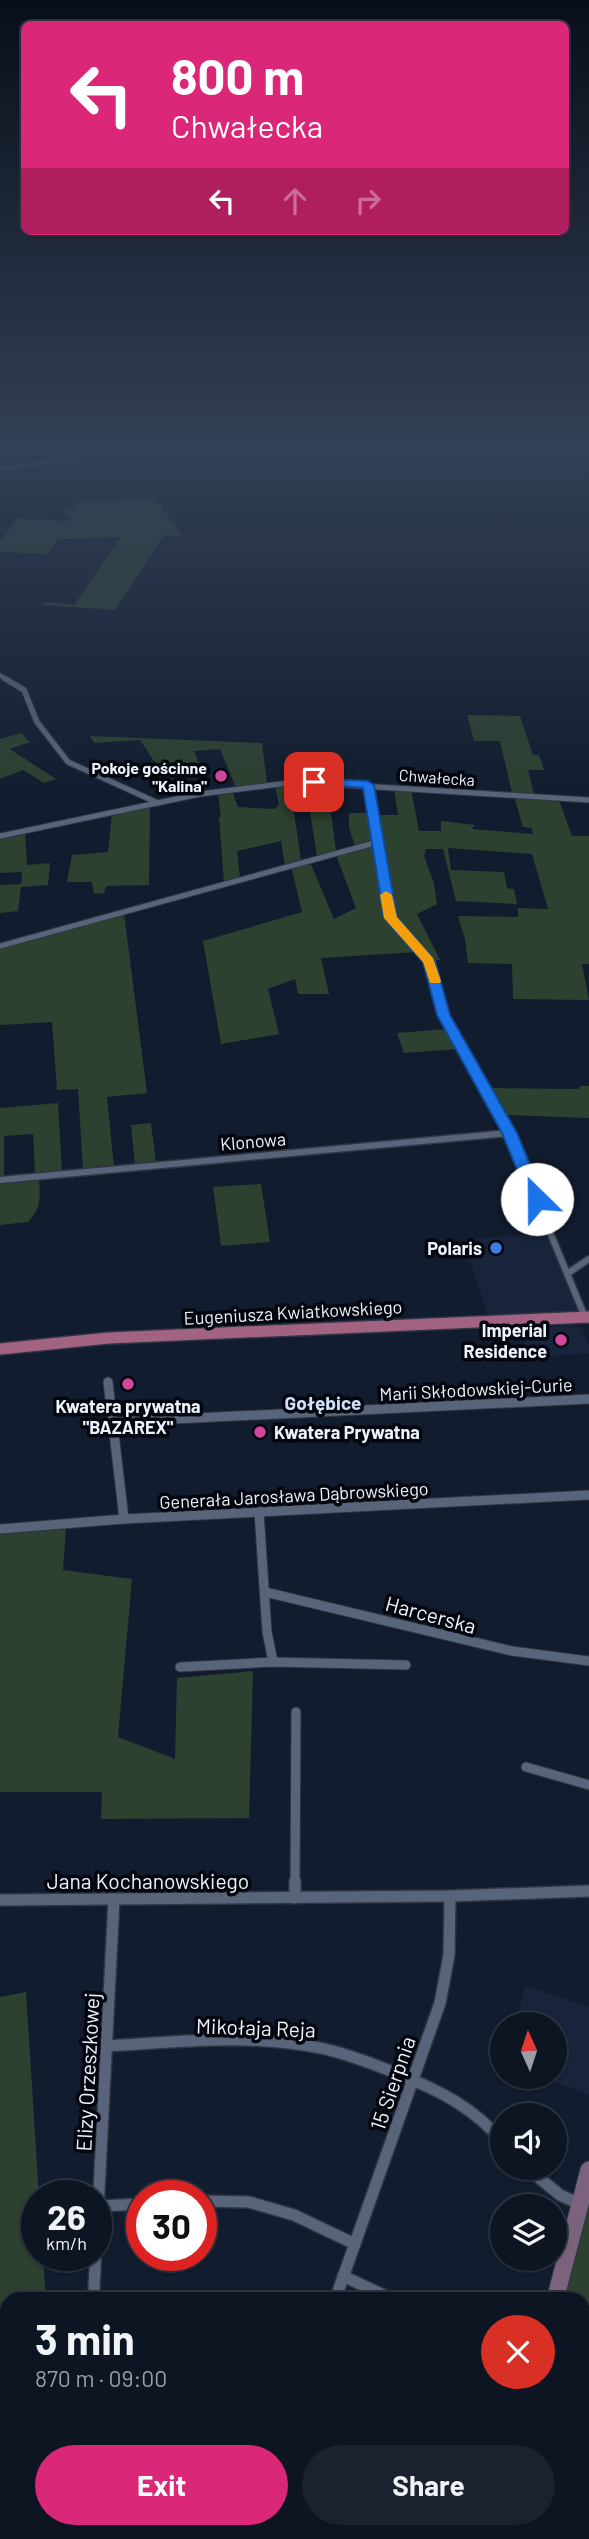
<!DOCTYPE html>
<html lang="en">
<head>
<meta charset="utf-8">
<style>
	:root { --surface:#0d1522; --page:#1b222f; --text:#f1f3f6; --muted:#9a9fa5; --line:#2d3440; --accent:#db2777 }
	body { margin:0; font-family:Barlow,sans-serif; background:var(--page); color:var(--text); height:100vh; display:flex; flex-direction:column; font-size:26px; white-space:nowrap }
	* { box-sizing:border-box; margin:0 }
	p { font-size:23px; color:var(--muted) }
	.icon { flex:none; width:38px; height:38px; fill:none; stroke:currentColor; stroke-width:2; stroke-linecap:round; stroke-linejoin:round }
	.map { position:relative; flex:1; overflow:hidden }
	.side { position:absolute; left:0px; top:2292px; width:590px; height:247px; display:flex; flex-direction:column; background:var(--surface); border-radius:21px 21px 0 0; box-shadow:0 2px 5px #0004,0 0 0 2px var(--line) }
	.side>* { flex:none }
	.hud { position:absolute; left:21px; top:21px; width:548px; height:214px; border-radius:10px; box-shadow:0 2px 5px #0004,0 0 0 2px var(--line); background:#db2777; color:#fff; overflow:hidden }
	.needle { width:46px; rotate:357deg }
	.fabs { position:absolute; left:490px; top:2012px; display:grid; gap:14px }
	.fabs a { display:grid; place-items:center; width:77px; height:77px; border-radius:50%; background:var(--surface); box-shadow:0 2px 5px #0004,0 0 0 2px var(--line); font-size:35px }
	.speed { position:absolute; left:21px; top:2180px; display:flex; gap:14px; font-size:35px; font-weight:700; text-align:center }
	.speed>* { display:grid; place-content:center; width:91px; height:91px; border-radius:50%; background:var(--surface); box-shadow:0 2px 5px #0004,0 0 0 2px var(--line); line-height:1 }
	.speed small { font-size:18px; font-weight:400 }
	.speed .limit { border:10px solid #d22; background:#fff; color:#111 }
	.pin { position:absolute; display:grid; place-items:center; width:60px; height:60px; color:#fff; margin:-30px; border-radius:14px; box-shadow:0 4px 10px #0006 }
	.me { position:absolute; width:77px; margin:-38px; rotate:337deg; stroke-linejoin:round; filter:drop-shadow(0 0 5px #0008) }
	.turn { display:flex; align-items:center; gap:24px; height:147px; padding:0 35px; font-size:32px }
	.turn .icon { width:91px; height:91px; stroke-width:2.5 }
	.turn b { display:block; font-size:49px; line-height:60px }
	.lanes { display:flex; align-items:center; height:66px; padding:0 35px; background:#0003; justify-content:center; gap:35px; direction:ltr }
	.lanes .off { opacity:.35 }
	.round { display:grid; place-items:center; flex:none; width:74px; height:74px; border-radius:37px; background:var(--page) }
	.headline { display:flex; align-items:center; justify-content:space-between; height:119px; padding:0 35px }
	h1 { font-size:42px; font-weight:700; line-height:52px }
	.cta { display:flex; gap:14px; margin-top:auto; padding:14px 35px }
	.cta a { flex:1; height:80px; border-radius:42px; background:var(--accent); color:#fff; font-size:28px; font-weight:700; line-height:80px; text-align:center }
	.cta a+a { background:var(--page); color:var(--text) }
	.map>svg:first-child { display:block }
</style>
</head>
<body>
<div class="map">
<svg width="589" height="2539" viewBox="0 0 589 2539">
	<rect width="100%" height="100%" fill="#111c2e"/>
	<g fill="#17243c">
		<polygon points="547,1233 579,1313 488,1316 463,1240"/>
		<polygon points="565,1326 581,1327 589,1345 589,1353 531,1358 518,1328"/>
		<polygon points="526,1986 589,2007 589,2095 542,2077 555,2077 555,2025 514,2025"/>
	</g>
	<g fill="#2c4130">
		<polygon points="155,498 183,537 164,535 115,610 42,605 44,602 74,605 121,537 59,539 47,554 0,552 0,542 17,518 72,521 63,509 77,509 76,502"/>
		<polygon points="467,715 520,716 533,755 539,755 544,770 528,770 534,794 512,793 500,741 474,741"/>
		<polygon points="21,733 30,742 10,749 56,779 44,783 23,770 0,779 0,739"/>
		<polygon points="90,736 262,743 267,784 236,788 220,749 194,751 200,767 162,773 140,740 94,743"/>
		<polygon points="303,783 327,783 336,851 317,857 310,812 294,812 301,861 285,866 281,841 237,851 240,878 224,883 219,817 221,817 218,793 232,791 238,807 274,809 279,805 275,786"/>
		<polygon points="394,788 411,789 419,831 441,831 441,821 475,825 472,829 533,834 532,828 523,827 514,796 559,800 572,836 589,836 589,964 582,964 589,1000 513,999 512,964 468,963 465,939 458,916 518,917 518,908 548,909 532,854 448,848 451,870 504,872 507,888 514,889 517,904 456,901 443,849 426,849 424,856 434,883 437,904 417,914 440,960 432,960 398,924 393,915 376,815 398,815"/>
		<polygon points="150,807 149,885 106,886 104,893 94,894 92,882 67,882 72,855 108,852 112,814"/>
		<polygon points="349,813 370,813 374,841 355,846 349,828"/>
		<polygon points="25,832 27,865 50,863 48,885 21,887 18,911 0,913 0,885 21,884 22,872 0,873 0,837"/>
		<polygon points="375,844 386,913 389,920 417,952 321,958 329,994 298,994 295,979 268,989 279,1034 221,1044 203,941 302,912 291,866 310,862 334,919 356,908 336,855"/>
		<polygon points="124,913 147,1093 107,1097 114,1167 83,1170 78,1089 57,1090 52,1022 0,1025 0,948"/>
		<polygon points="446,1029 458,1049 404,1053 397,1033"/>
		<polygon points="581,1086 589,1086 589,1118 505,1115 490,1088 578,1089"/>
		<polygon points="58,1103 62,1171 35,1174 33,1134 4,1136 4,1177 0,1178 0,1108"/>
		<polygon points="151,1123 156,1163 135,1164 131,1125"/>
		<path d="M39,1178C40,1197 42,1207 28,1222L0,1225V1181Z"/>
		<polygon points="261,1184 270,1242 221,1246 213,1187"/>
		<polygon points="66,1529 63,1570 132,1579 118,1737 175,1759 177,1678 253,1671 249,1818 101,1819 102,1792 0,1792 0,1532"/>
		<polygon points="26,1992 39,2196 37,2256 43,2256 46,2299 7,2300 7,2362 0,2363 0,1997"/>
		<polygon points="589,2192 589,2539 500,2539 502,2532 583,2532 583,2300 561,2299"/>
	</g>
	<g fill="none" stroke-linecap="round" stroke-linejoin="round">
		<g stroke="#303543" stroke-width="5">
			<g id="street-far4">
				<polyline points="0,469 87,457 87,444"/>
				<polyline points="0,675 7,680"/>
			</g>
		</g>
		<g stroke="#303543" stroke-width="7">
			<g id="street-far3">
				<polyline points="4,678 24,690 37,722 68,762 158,803"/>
				<polyline points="368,785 391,918 429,961 435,983"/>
				<polyline points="0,836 200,794 297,782 589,800"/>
				<polyline points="0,946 378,842"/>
			</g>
		</g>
		<g stroke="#303543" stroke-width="9">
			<g id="street-far2">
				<polyline points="434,981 443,1015 509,1133 585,1317"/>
				<polyline points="0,1180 509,1133"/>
				<polyline points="568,1273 589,1259"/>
			</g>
		</g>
		<g stroke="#303543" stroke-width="11">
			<g id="street-far1">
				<polyline points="108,1382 124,1519"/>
				<polyline points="113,1422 589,1399"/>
				<polyline points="259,1512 267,1632 273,1662"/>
				<polyline points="0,1529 124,1519 589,1495"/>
				<polyline points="265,1592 512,1651 589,1661"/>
				<polyline points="180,1667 273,1662 406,1665"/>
				<polyline points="526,1767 589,1785"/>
				<polyline points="295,1883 296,1712"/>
			</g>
		</g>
		<g stroke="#303543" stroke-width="14">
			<g id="street">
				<polyline points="295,1898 295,1881"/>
				<polyline points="0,1900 450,1896 589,1891"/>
				<path d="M107,2046C179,2042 253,2033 325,2049C351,2055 376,2065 401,2075C440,2091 474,2108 502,2141"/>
				<polyline points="527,2168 560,2195 580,2204"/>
				<polyline points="201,2201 249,2202 294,2215 355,2244"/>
				<polyline points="100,2206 142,2204"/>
				<polyline points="343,2276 394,2300"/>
				<polyline points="94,2288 114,1899"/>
				<polyline points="335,2300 440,2003 449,1955 450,1896"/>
				<polyline points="0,2492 7,2496"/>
				<polyline points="70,2532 82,2539"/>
				<polyline points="252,2539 254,2532"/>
			</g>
		</g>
		<g stroke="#303543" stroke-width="19">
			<g id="secondary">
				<polyline points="555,2300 589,2170"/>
				<polyline points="493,2539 495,2532"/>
			</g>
		</g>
		<g stroke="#303543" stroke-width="14">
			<polyline id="primary" points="0,1349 109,1338 589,1317"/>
		</g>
		<use href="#street-far4" stroke="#57647a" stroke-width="3.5"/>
		<use href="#street-far3" stroke="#57647a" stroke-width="5"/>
		<use href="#street-far2" stroke="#57647a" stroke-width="6"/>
		<use href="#street-far1" stroke="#57647a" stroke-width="9"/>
		<use href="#street" stroke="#57647a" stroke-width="11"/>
		<use href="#secondary" stroke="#7c637d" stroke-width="17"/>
		<use href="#primary" stroke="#a16381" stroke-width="11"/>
	</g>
	<linearGradient id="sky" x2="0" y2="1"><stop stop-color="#090f19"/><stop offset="0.56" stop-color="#324057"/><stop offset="1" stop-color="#324057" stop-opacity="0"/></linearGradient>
	<rect width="589" height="800" fill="url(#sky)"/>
	<polygon fill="#1a73e8" stroke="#114b97" stroke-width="2" points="314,778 368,781 374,785 397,917 435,961 450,1015 517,1133 544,1199 542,1202 537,1204 529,1199 502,1133 437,1015 423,962 384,918 363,788 310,784 310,779"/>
	<polygon fill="#f59e0b" points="386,891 392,895 397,917 433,958 441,981 440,983 430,983 423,962 384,918 380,895"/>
	<g fill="#d1479c" stroke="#04060e" stroke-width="2.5">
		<circle cx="221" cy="776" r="7"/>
		<circle cx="561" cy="1340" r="7"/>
		<circle cx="128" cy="1384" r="7"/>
		<circle cx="260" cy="1432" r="7"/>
	</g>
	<circle fill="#3f7fe0" stroke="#04060e" stroke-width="2.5" cx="496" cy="1248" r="7"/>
	<g text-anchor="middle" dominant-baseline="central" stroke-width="7" stroke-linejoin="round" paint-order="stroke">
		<g font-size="16" font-weight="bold" fill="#ecf3fd" stroke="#04060e" text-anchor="end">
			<text x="207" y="767">Pokoje gościnne<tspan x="207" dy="18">"Kalina"</tspan></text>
		</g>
		<g font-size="16" fill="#ecf3fd" stroke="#04060e">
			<text transform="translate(437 777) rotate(4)">Chwałecka</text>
		</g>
		<g font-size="18" fill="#ecf3fd" stroke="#04060e">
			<text transform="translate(253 1141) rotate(-5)">Klonowa</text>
			<text transform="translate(293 1312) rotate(-3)">Eugeniusza Kwiatkowskiego</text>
			<text transform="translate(476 1389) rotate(-3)">Marii Skłodowskiej-Curie</text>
			<text transform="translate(294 1495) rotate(-3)">Generała Jarosława Dąbrowskiego</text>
		</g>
		<g font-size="18" font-weight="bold" fill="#ecf3fd" stroke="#04060e" text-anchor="end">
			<text x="482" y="1248">Polaris</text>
			<text x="547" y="1330">Imperial<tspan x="547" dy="21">Residence</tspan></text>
			<text x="128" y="1406" text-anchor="middle">Kwatera prywatna<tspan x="128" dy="21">"BAZAREX"</tspan></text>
			<text x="274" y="1432" text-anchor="start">Kwatera Prywatna</text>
		</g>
		<g font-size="19" font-weight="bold" fill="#d2e1fb" stroke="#04060e">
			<text x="323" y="1402">Gołębice</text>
		</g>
		<g font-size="21" fill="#ecf3fd" stroke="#04060e">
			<text transform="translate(431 1614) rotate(15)">Harcerska</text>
			<text x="148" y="1880">Jana Kochanowskiego</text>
			<text transform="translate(256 2027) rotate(2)">Mikołaja Reja</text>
			<text transform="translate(87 2072) rotate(-87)">Elizy Orzeszkowej</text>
			<text transform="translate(392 2083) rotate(-71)">15 Sierpnia</text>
		</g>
	</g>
</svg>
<div class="fabs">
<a><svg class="needle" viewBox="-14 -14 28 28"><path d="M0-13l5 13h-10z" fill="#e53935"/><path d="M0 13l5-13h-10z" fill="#9a9fa5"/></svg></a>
<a><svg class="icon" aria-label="sound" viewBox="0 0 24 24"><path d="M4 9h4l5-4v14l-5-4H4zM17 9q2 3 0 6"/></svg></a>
<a><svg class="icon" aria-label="layers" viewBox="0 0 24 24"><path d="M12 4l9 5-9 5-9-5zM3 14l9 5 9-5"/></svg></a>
</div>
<div class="speed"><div>26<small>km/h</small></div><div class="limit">30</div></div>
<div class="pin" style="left:314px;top:782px;background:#d93025"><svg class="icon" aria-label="arrive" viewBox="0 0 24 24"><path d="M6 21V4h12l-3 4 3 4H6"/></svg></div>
<svg class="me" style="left:537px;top:1199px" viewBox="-20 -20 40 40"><circle r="19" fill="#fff"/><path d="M0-13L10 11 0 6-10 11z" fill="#1a73e8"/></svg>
<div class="hud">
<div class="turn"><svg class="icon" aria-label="left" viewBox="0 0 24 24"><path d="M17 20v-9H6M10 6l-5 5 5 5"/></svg><div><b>800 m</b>Chwałecka</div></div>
<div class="lanes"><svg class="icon" aria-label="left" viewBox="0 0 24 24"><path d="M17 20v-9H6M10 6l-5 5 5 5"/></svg><svg class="icon off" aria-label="ahead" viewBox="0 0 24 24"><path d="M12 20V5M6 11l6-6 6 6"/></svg><svg class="icon off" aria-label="right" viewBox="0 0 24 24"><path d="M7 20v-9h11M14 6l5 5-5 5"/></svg></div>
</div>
<section class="side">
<div class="headline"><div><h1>3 min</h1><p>870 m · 09:00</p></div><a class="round" style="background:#d93025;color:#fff"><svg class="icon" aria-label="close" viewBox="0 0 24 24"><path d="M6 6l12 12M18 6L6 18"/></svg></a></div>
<div class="cta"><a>Exit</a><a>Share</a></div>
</section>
</div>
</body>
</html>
